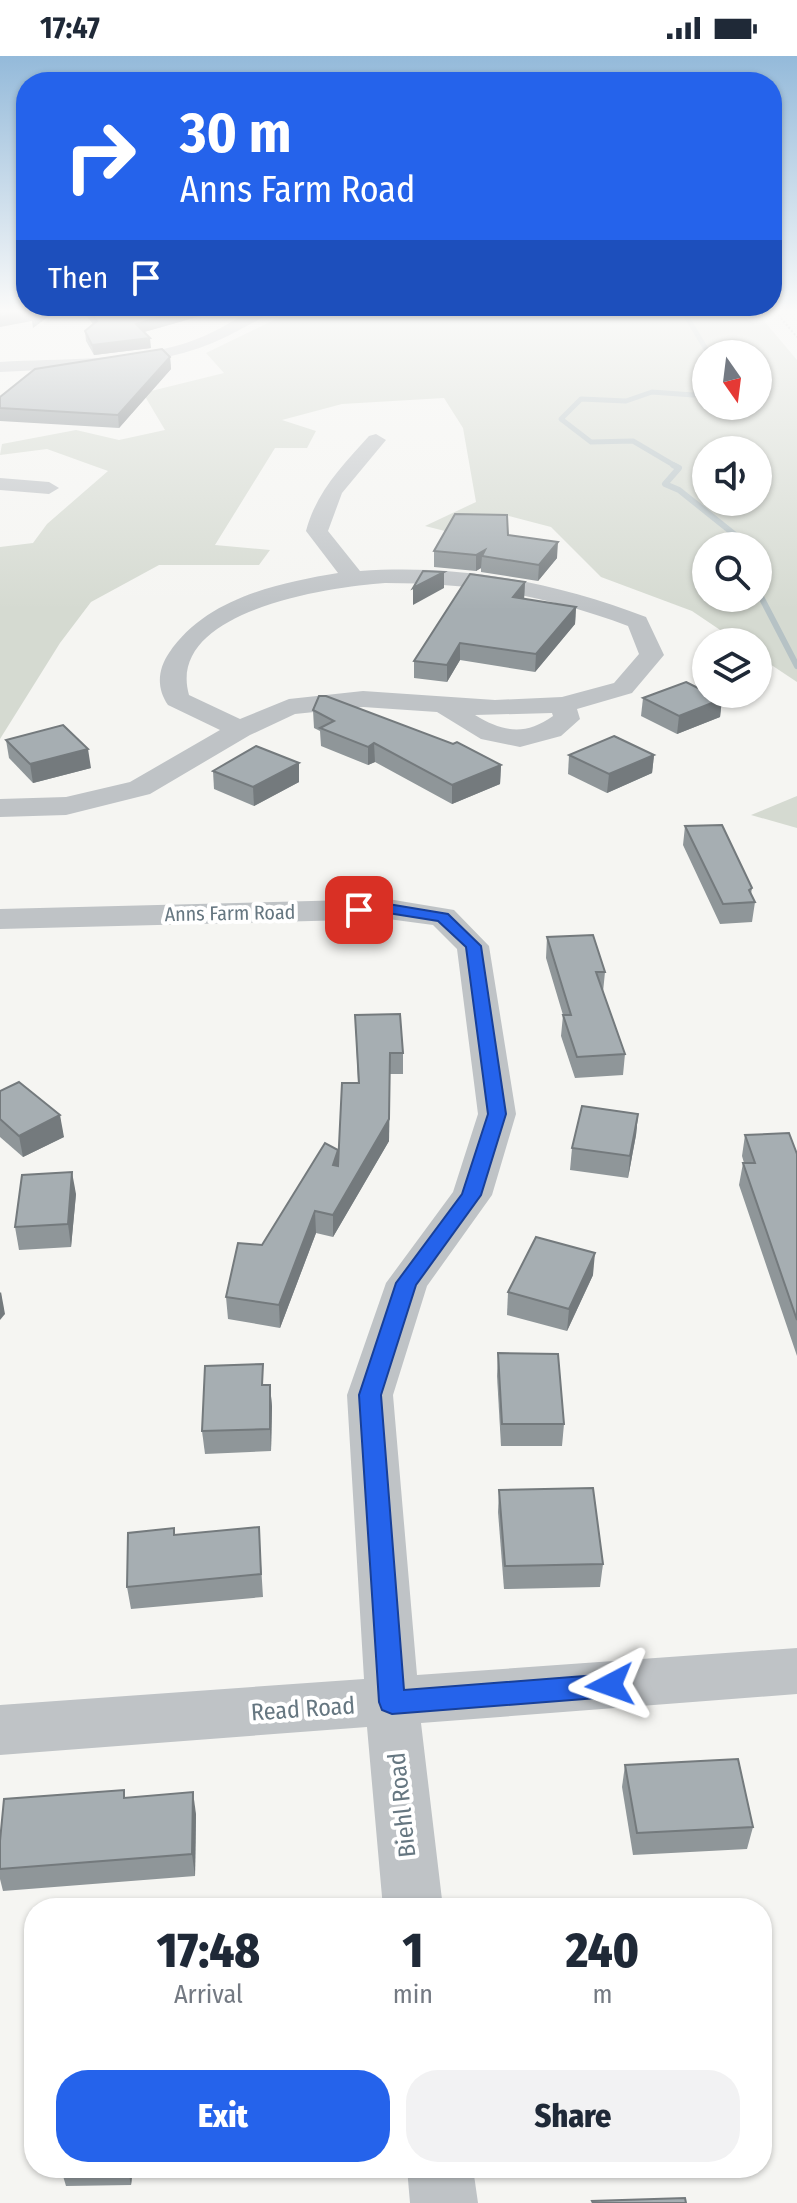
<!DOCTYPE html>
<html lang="en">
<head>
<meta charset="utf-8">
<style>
	:root { --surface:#fff; --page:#f2f2f3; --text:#1f2937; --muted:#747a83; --accent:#2563eb }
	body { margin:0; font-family:"Fira Sans Condensed",sans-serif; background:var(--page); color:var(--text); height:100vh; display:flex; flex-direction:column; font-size:30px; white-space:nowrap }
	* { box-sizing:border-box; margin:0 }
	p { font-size:26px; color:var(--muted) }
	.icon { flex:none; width:44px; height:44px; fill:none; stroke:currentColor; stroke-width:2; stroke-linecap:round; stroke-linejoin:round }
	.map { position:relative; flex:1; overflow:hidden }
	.panel { position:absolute; left:24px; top:1842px; width:748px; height:280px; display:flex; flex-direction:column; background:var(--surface); border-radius:32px; box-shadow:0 2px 6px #0004 }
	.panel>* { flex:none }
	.hud { position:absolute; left:16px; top:16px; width:766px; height:244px; border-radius:32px; box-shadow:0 2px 6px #0004; background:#2563eb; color:#fff; overflow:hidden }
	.needle { width:52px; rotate:166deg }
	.fabs { position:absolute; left:692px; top:284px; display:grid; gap:16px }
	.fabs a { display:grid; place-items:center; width:80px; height:80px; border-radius:50%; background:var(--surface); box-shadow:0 2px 6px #0004; font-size:40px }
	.pin { position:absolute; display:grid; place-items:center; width:68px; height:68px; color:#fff; margin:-34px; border-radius:16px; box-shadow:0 4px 12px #0006 }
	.me { position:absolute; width:88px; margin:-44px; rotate:266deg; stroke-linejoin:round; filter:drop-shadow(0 0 6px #0008) }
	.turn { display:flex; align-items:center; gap:28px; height:168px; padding:0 32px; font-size:36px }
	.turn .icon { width:104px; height:104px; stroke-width:2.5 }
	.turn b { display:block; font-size:56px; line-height:68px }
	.then { display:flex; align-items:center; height:76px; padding:0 32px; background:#0003; gap:16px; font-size:30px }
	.eta { display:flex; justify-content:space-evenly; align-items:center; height:136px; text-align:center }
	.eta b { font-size:48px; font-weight:800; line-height:56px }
	.action { display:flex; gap:16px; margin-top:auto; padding:16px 32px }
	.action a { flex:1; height:92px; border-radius:32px; background:var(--accent); color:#fff; font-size:32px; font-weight:800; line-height:92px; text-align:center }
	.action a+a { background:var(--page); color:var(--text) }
	.status { display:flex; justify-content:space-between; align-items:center; height:56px; padding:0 40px; background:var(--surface); direction:ltr }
	.status svg { height:22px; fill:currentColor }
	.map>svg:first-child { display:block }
</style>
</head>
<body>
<div class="status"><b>17:47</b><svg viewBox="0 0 49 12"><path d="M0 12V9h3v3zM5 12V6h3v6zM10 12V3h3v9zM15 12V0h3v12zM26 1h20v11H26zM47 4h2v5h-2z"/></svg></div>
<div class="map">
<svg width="797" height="2147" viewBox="0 0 797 2147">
	<rect width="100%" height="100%" fill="#f5f5f2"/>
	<g fill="#d5dad1" fill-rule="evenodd">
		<path d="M297,253H754L797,304V626L758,600V586H738L692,555L601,521L551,471L505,459L449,476L425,470L476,446L463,372L444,342L342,348L282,364L316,375L307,392H275L215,489L270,494L259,509H159L91,546L60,587L0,683V491L33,487L47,468L108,415L47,393L0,399L2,388L76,374L119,384L165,374L143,337L224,317L206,297ZM706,298H758V350H706ZM706,394H758V446H706ZM706,490H758V542H706Z"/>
		<polygon points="797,740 797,772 751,759"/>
	</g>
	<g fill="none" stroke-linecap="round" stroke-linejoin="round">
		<g stroke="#b6c2c5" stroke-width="5">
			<polyline points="682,253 709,298"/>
			<polyline points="677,411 633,385 591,386 561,363 581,343 626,345 652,336 693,339 706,336"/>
		</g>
		<g stroke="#b6c2c5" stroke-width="6">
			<polyline points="673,409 679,412 665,428 679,434 749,490"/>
			<polyline points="758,535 797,610"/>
		</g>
		<polyline stroke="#b7babc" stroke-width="2" stroke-dasharray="2 2" stroke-linecap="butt" points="773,253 797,281"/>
		<g fill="#bfc3c6" fill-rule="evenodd">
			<path d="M253,253H272C264,262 252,267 241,273C168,315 82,311 0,316V306C61,302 127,306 186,287C210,279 232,266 253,253Z"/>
			<path d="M376,378L386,384L342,437L328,475L360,515C460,508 554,526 646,561L664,599L632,637L577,653L580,663L561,680L520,691L481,683L437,656L363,651L295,658L250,679L150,738L66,759L0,761V743L66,741L130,726L220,674L168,649C156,632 158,613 169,597C206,542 278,527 338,517L306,475C316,436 343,409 369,380ZM385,527C473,527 545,539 628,570L639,598L614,627L562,641L495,644L363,635L289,643L240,663L189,639C165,554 330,531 385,527ZM552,657L553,660C525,680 503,676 475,659Z"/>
			<polygon points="0,422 49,426 59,432 49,438 0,434"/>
			<polygon points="388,843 454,854 489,890 516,1058 492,1139 427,1230 393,1339 417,1619 797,1592 797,1638 421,1667 443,1852 383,1852 367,1671 0,1699 0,1649 364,1623 347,1339 386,1227 453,1136 478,1058 457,893 433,869 388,863 0,873 0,853"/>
			<polygon points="407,2112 473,2112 478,2147 410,2147"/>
		</g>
	</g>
	<g fill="#8f9699">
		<polygon points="81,253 225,253 144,276 151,292 94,299 86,285 85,275 93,268"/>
		<polygon points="170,301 171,313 119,372 0,365 0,341"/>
		<polygon points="508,479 557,502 538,525 481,516 481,512 476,515 434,511 434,495"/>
		<polygon points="525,526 524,543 576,551 575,568 535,616 460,604 447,626 414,622 414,605"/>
		<polygon points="643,642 722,643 720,661 677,678 641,660"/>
		<polygon points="313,654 501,709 500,728 452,748 375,706 368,709 321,690 320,675 314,672"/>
		<polygon points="6,684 91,712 33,727 9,702"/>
		<polygon points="569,699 654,699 652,717 607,737 568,718"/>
		<polygon points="299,707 299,726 254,750 214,733 213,715"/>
		<polygon points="685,770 752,832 751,838 755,846 752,866 720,868 683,789"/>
		<polygon points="547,881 605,916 603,936 625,998 623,1019 575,1022 561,980 563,959 546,902"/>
		<polygon points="355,959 403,997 403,1018 390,1018 389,1085 333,1181 316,1177 280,1272 228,1263 226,1241 262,1189 338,1094 358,1027"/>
		<polygon points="0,1035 64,1081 23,1101 0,1081"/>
		<polygon points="638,1058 636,1079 628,1122 570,1114 572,1092"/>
		<polygon points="745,1079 797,1098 797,1300 739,1129 743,1107 744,1107 742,1100"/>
		<polygon points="76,1138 71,1191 19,1194 15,1171"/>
		<polygon points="593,1219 567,1275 507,1259 508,1236"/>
		<polygon points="498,1297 564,1368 562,1390 501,1390 497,1320"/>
		<polygon points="265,1329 270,1329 272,1351 271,1395 205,1398 202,1375"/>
		<polygon points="499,1434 603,1508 600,1531 504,1533 498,1456"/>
		<polygon points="174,1472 175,1479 260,1493 263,1541 131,1553 127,1531"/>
		<polygon points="625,1709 753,1771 747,1793 633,1799 622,1731"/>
		<polygon points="196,1758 195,1820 3,1835 0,1823 0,1785"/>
		<polygon points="64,2112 133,2112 131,2129 66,2130 63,2120"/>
	</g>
	<g fill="#747a7d">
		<polygon points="44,253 78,253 79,255 48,261 33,272 32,265 0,271 0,261"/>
		<polygon points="189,253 225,253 137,278 136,268"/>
		<polygon points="150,282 151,292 94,299 92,289"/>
		<polygon points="170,301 171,313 119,372 118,359"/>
		<polygon points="558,486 557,502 538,525 539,509"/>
		<polygon points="485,494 482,500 481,512 476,515 476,499"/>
		<polygon points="444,516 444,532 413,549 413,532"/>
		<polygon points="525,526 524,543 513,541"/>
		<polygon points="576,551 575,568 535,616 536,598"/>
		<polygon points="460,587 460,604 447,626 447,609"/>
		<polygon points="722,643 720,661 677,678 679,660"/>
		<polygon points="374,687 375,706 368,709 368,691"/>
		<polygon points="88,693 91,712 33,727 30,708"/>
		<polygon points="654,699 652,717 607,737 609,718"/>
		<polygon points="299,707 299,726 254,750 253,731"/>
		<polygon points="501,709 500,728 452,748 452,729"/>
		<polygon points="390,997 389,1085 333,1181 333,1159"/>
		<polygon points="638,1058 636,1079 628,1122 630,1100"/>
		<polygon points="60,1059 64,1081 23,1101 19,1080"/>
		<polygon points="338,1094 339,1115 333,1109"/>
		<polygon points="72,1116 76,1138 71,1191 68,1168"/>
		<polygon points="315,1155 316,1177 280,1272 279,1249"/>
		<polygon points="595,1197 593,1219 567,1275 569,1253"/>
		<polygon points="1,1236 5,1258 0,1264 0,1237"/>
		<polygon points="270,1329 272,1351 271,1395 270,1373"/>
		<polygon points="193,1736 196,1758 195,1820 192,1798"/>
		<polygon points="129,2112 133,2112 131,2129 129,2119"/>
	</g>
	<g fill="#a6aeb2" stroke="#747a7d" stroke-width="2">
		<polygon points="0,253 44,253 32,262 32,254 0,261"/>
		<polygon points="88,253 189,253 136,268 150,282 92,289 85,275 97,265"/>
		<polygon points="162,293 170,301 118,359 0,352 0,341 35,313"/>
		<polygon points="455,458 507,459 508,479 558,486 539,509 482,500 485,494 476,499 434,495"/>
		<polygon points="423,515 444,516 413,532"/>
		<polygon points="470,518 525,526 513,541 576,551 536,598 460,587 447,609 414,605"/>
		<polygon points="686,626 706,636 706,638 711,638 722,643 679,660 643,642"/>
		<polygon points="319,640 326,640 453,688 457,686 501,709 452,729 374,687 368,691 320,672 334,665 313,654"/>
		<polygon points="63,669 88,693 30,708 6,684"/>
		<polygon points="614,680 654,699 609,718 569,699"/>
		<polygon points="256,690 299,707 253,731 213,715"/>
		<polygon points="722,769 752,832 749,834 755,846 723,848 685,770"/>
		<polygon points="593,879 605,916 596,916 625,998 577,1001 563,959 571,959 547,881"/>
		<polygon points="400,958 403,997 390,997 389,1063 333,1159 315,1155 279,1249 226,1241 238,1187 262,1189 325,1087 338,1094 333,1109 338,1110 342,1027 359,1027 355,959"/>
		<polygon points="19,1026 60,1059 19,1080 0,1063 0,1035"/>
		<polygon points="582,1050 638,1058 630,1100 572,1092"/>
		<polygon points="789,1077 797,1098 797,1264 743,1107 755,1107 745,1079"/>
		<polygon points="72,1116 68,1168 15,1171 22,1119"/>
		<polygon points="536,1181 595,1197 569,1253 508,1236"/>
		<polygon points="498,1297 558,1298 564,1368 502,1368"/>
		<polygon points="263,1308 262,1329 270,1329 270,1373 202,1375 205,1310"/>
		<polygon points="593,1432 603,1508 505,1510 499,1434"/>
		<polygon points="259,1471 261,1518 127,1531 128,1477 174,1472 174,1479"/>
		<polygon points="738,1703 753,1771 637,1777 625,1709"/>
		<polygon points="124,1734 124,1742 193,1736 192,1798 0,1813 0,1785 4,1743"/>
		<polygon points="64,2112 129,2112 129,2119 63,2120"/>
		<polygon points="685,2142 686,2147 593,2147 592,2145"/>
	</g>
	<linearGradient id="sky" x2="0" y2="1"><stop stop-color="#94bada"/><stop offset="0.46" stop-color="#fafaf9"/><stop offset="1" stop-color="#fafaf9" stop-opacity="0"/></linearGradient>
	<rect width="797" height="554" fill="url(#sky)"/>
	<polygon fill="#2563eb" stroke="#184099" stroke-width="2" points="388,848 448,858 481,890 506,1058 481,1139 416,1229 381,1339 404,1634 610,1618 619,1621 623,1629 619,1637 610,1641 392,1658 382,1654 379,1646 359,1339 396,1227 462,1138 488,1058 466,891 438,865 388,857 359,858 351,854 359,849"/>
	<g text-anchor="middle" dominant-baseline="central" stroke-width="8" stroke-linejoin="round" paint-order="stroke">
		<g font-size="20" fill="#667781" stroke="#fff">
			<text transform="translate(230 857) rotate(-1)">Anns Farm Road</text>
		</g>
		<g font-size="24" fill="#667781" stroke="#fff">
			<text transform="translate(303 1653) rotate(-4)">Read Road</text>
			<text transform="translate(402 1749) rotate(-96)">Biehl Road</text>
		</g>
	</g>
</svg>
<div class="fabs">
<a><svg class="needle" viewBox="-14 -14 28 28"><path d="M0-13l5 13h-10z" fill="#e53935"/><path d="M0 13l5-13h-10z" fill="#747a83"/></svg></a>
<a><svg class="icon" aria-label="sound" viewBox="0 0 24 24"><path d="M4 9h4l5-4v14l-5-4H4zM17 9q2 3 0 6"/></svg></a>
<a><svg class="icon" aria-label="search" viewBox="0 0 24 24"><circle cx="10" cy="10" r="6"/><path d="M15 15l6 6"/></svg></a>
<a><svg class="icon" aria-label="layers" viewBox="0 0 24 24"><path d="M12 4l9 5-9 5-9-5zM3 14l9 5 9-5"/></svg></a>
</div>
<div class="pin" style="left:359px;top:854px;background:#d93025"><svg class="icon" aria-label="arrive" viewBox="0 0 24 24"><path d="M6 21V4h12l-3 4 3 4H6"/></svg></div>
<svg class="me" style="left:610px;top:1629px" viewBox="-20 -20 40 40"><path d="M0-17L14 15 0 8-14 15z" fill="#2563eb" stroke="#fff" stroke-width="4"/></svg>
<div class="hud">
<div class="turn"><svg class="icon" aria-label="right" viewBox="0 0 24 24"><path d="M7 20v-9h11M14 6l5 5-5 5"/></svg><div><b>30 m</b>Anns Farm Road</div></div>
<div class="then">Then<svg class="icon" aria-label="arrive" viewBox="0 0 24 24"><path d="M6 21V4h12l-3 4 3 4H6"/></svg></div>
</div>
<section class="panel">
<div class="eta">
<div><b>17:48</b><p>Arrival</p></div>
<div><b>1</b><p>min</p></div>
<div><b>240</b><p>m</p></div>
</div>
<div class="action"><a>Exit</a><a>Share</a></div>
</section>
</div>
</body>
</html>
